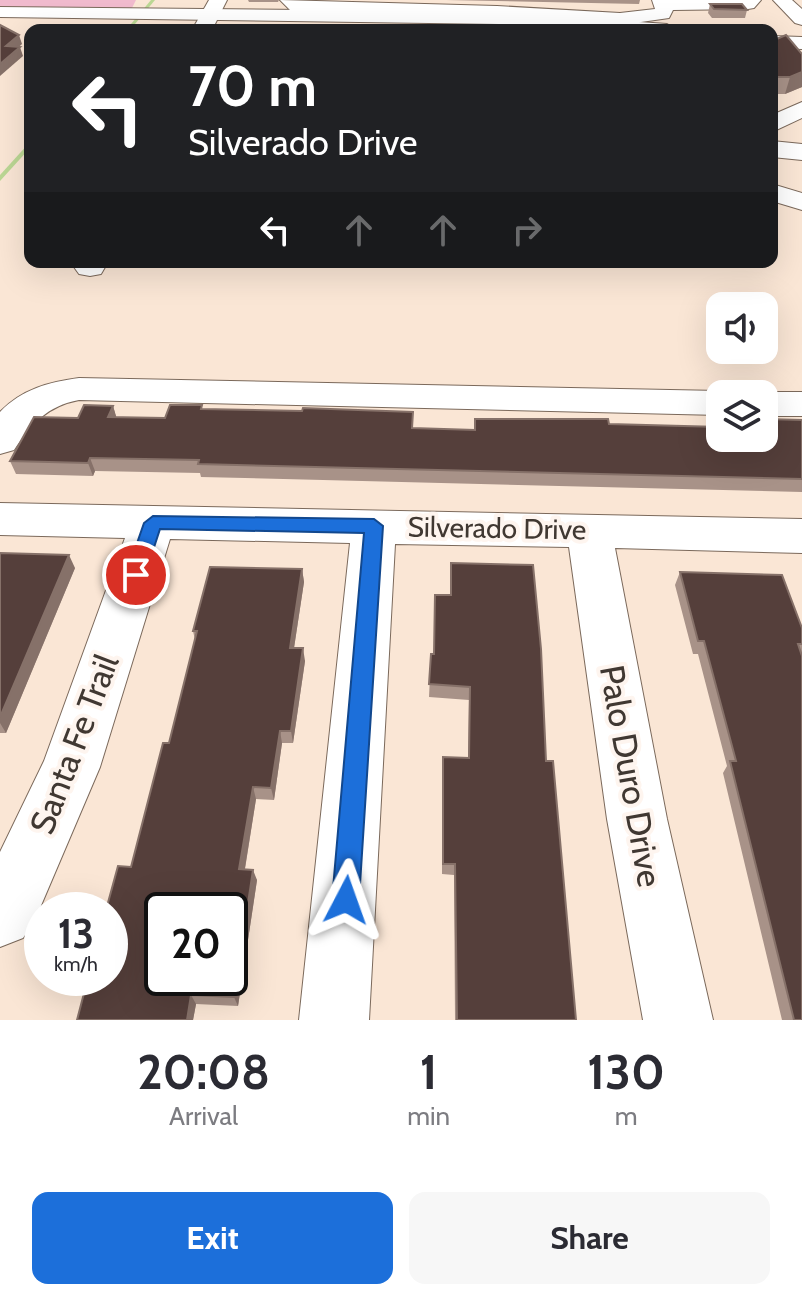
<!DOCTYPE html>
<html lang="en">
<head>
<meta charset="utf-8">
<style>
	:root { --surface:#fff; --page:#f7f7f7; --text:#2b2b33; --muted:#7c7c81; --accent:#1c6fda }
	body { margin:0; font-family:Cabin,sans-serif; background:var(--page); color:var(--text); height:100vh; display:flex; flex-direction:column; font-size:30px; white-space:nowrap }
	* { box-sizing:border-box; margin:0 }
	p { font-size:26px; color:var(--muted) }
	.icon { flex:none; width:44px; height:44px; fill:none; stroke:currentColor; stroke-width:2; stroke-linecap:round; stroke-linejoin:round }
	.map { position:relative; height:1020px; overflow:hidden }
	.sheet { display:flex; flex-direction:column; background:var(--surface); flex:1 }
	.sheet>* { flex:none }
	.top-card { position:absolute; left:24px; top:24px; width:754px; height:244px; border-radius:16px; box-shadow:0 8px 32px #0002; background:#202124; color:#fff; overflow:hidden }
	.tools { position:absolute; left:706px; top:292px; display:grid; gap:16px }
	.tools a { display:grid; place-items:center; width:72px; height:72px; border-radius:16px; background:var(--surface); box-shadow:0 8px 32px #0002; font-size:40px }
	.speed { position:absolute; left:24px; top:892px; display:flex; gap:16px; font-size:40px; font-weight:700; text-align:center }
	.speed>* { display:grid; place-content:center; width:104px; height:104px; border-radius:50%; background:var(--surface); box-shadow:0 8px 32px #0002; line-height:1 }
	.speed small { font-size:20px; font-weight:400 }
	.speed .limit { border:4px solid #111; border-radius:12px; background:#fff; color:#111 }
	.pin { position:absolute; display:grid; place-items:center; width:68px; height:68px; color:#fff; margin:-34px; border:4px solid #fff; border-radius:50%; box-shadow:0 2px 8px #0007 }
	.me { position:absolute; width:88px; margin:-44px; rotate:4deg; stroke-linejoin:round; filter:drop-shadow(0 0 6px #0008) }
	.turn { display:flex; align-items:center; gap:28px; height:168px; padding:0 32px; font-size:36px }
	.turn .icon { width:104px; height:104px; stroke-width:2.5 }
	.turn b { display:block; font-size:56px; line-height:68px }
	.lanes { display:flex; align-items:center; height:76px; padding:0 32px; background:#0003; justify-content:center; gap:40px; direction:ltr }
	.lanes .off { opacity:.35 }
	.eta { display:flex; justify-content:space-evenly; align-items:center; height:136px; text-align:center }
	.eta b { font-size:48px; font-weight:700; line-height:56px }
	.action { display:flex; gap:16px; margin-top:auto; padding:16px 32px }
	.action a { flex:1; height:92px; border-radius:16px; background:var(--accent); color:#fff; font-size:32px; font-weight:700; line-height:92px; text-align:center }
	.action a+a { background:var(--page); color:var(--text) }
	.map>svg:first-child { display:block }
</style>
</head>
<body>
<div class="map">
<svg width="802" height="1020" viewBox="0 0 802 1020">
	<rect width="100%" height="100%" fill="#fae6d5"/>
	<polygon fill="#f0bacd" points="0,0 136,0 131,10 0,9"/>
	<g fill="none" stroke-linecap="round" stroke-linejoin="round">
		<g fill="#bbd794" fill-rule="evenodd">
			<polygon points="151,0 155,0 130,30 126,30"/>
			<polygon points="30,142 30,148 0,181 0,175"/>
		</g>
		<g stroke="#7b695b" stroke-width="2">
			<g id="minor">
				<polygon points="209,0 227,0 212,30 192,30"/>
				<polygon points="280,0 497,6 620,13 655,9 652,0 761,0 754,8 748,9 673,10 669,18 620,25 497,16 318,13 290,10"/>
				<polygon points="802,102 802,118 772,132 772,115"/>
				<polygon points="772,141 802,144 802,160 772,157"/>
				<polygon points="772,184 802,193 802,210 772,201"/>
				<polygon points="76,262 108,262 101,274 90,276 79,274 74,267"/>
				<path d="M79,378L720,391L731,394H720V415L79,400C47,406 31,424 14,450L0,454V412C22,389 49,382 79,378Z"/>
				<polygon points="764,392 802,392 802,416 764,416 764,394 757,394"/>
				<polygon points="0,503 802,519 802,553 615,548 667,819 713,1020 643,1020 607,819 569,547 395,544 369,1020 299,1020 350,543 170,539 100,767 34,922 23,938 0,947 0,852 44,761 125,538 0,535"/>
			</g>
		</g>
		<g stroke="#7b695b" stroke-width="2">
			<g id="major">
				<polygon points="773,0 792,0 802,9 802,25 795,23"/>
				<polygon points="0,7 499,12 667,24 677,30 588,30 499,24 0,17"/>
				<polygon points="772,36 802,37 802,49 772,48"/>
			</g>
		</g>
		<use href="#minor" fill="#fff" fill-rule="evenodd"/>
		<use href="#major" fill="#fff" fill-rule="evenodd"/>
	</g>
	<g fill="#a89288">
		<polygon points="248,0 279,0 278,2 249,2"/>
		<polygon points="446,0 640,0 639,4"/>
		<polygon points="710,4 747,10 745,18 712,18 708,13"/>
		<polygon points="772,41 802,54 802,87 785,94 772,94"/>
		<polygon points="113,406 116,417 165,418 203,409 413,428 474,430 475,419 609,424 720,438 802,420 802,492 201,477 200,473 95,471 93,476 16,474 10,461 78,418"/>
		<polygon points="0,553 75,568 6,733 0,733"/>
		<polygon points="451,563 546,761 576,1020 455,1020 454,875 442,874 442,769 443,757 468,758 469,700 429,697 431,654 434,654 450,595"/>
		<polygon points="302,569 304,582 294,648 305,661 293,743 282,743 274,800 256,799 245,869 257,880 238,1006 196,1004 193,1020 77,1020 131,867 169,743 195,640 193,631"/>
		<polygon points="680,572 802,628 802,1020 782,1020 723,773 727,766 698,654 693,654 675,585"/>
	</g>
	<g fill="#867169">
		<polygon points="19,35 22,44 9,56 6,46"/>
		<polygon points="20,47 23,56 0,76 0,64"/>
		<polygon points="802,72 802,87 785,94 790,77"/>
		<polygon points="113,406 117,419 108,417"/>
		<polygon points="90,458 95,471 93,476 88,463"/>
		<polygon points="69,555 75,568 6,733 0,723 0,717"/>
		<polygon points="302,569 304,582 292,661 290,648"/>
		<polygon points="303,648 305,661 293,743 291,731"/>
		<polygon points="280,731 282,743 274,800 271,788"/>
		<polygon points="253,787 256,799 243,880 239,869"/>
		<polygon points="253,870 257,880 238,1006 234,997"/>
		<polygon points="191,995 196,1004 193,1020 187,1020"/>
	</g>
	<g fill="#553f3b" stroke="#867169" stroke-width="2" fill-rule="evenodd">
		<polygon points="710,4 742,4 747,10 714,9"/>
		<polygon points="0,25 19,35 6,46 20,47 0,64"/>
		<polygon points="786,35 802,54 802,72 790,77 778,77 772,75 772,41"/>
		<polygon points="84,405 113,406 108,417 165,418 170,405 202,405 201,409 302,411 303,408 413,412 412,428 475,430 475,419 608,419 609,424 720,427 720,438 764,438 764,419 802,420 802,479 198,464 199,460 90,458 88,463 10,461 34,417 78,418"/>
		<polygon points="0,553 69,555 0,717"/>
		<polygon points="451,563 533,565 541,649 546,761 553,761 576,1020 457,1020 455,864 443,864 443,757 469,758 470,687 429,684 431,654 434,654 435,595 451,595"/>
		<path d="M210,567L302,569L290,648H303L291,731H280L271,788L253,787L239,869L253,870L234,997L191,995L187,1020H77L88,978H110V910H106L118,866L131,867L163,743H169L197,631H193ZM162,910H230V978H162Z"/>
		<polygon points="680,572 782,575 802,628 802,644 798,644 802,656 802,1020 794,1020 730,761 736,761 704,641 698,641"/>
	</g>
	<polygon fill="#1c6fda" stroke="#12488e" stroke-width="2" points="153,516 374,519 383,526 359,900 355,910 346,914 336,910 332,900 364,533 160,529 143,581 129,581 126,575 144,523"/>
	<g text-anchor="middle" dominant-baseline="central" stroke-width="8" stroke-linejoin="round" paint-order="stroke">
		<g font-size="28" fill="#403832" stroke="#fef5ef">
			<text transform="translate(497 528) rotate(1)">Silverado Drive</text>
		</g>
		<g font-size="34" fill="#403832" stroke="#fef5ef">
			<text transform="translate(74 744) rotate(-69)">Santa Fe Trail</text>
			<text transform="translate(631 776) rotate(80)">Palo Duro Drive</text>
		</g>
	</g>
</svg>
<div class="tools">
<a><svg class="icon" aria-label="sound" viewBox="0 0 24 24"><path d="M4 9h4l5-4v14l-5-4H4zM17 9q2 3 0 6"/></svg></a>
<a><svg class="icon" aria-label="layers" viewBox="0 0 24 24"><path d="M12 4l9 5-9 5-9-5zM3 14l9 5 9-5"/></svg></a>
</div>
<div class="speed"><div>13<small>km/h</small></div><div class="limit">20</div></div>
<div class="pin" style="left:136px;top:575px;background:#d93025"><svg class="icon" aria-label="arrive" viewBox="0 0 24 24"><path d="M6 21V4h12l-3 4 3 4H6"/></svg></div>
<svg class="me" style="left:346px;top:900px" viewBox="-20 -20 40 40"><path d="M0-17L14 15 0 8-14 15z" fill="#1c6fda" stroke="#fff" stroke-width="4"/></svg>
<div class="top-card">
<div class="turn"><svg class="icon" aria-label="left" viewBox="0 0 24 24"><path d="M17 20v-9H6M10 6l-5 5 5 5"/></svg><div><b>70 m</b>Silverado Drive</div></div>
<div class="lanes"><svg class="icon" aria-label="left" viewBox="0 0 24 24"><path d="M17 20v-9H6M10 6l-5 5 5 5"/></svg><svg class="icon off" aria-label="ahead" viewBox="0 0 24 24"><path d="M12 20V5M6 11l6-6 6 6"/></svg><svg class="icon off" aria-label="ahead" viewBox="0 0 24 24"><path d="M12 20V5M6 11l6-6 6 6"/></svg><svg class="icon off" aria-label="right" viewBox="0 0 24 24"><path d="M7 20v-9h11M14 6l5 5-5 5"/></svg></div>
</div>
</div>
<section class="sheet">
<div class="eta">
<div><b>20:08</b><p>Arrival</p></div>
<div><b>1</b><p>min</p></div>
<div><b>130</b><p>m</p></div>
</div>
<div class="action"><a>Exit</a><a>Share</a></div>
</section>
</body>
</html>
